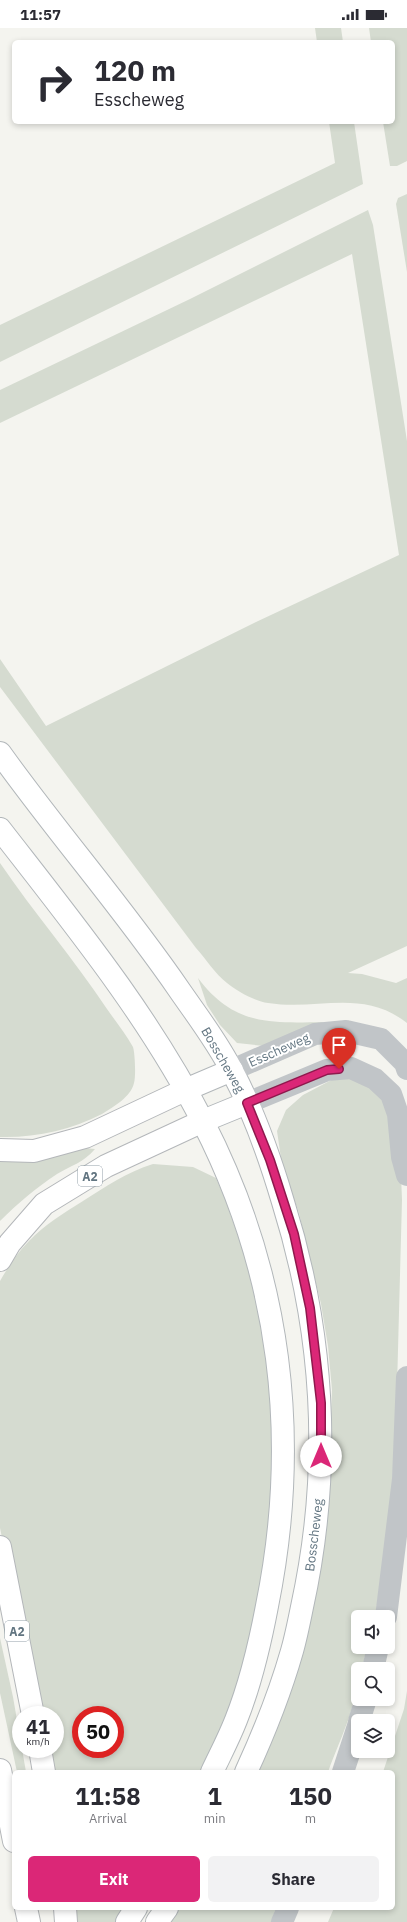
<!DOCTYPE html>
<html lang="en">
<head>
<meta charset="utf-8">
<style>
	:root { --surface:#fff; --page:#f2f2f3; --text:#2b2b33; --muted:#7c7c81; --accent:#db2777 }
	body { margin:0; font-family:"IBM Plex Sans",sans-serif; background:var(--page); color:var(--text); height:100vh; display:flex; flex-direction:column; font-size:15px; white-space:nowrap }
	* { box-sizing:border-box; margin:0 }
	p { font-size:13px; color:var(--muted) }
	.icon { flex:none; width:22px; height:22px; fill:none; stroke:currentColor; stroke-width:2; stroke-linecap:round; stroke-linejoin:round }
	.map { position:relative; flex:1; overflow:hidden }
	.panel { position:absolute; left:12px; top:1742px; width:383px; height:140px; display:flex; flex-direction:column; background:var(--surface); border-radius:6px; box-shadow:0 2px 6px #0003 }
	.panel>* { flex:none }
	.guide { position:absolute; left:12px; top:12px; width:383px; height:84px; border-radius:6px; box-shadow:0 2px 6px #0003; background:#fff; color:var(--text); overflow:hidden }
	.controls { position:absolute; left:351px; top:1582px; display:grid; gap:8px }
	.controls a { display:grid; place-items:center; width:44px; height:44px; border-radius:6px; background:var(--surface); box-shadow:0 2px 6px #0003; font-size:20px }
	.speed { position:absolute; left:12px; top:1678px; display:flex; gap:8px; font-size:20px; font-weight:700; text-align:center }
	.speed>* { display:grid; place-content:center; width:52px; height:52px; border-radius:50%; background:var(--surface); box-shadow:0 2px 6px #0003; line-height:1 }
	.speed small { font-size:10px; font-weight:400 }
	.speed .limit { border:6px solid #d22; background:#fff; color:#111 }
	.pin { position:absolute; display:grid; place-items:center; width:34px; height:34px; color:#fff; margin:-41px -17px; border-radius:50% 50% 50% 0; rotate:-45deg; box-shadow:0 0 4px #0007 }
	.pin .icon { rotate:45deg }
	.me { position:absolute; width:44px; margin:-22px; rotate:0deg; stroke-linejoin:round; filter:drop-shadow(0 0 3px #0008) }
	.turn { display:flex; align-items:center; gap:14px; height:84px; padding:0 16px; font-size:18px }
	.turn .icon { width:52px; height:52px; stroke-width:2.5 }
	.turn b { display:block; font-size:28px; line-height:34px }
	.eta { display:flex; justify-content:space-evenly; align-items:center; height:68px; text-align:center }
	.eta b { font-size:24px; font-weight:700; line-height:28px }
	.cta { display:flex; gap:8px; margin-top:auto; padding:8px 16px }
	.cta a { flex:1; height:46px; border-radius:6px; background:var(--accent); color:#fff; font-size:16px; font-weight:700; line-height:46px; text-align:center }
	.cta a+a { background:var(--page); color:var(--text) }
	.status { display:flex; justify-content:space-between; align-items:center; height:28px; padding:0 20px; background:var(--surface); direction:ltr }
	.status svg { height:11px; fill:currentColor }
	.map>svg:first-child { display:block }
</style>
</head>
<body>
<div class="status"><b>11:57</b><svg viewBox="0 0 49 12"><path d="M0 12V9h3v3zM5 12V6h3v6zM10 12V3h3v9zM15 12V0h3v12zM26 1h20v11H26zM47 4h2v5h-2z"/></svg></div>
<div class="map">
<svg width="407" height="1894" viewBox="0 0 407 1894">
	<rect width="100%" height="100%" fill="#f4f4ef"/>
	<g fill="#d5dbd0" fill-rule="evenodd">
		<polygon points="315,0 341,0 343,14 317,14"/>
		<polygon points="369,0 407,0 407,133 397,138 390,138 383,94 393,94 393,14 371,14"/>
		<polygon points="329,94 354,94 363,156 0,334 0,297 335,135"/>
		<polygon points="407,166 407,244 396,176 398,170"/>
		<path d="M368,182L373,197L407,413V918L348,945L362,946L396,955L407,950V995C362,960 318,983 268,975C254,973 237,963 227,955C215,946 206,931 196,920L0,659V631L46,698L256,594L399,527L352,226L0,395V362L190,271Z"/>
		<path d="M0,835C34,885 74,931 107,981C116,994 126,1006 133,1019C135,1025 136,1049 134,1055C131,1069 113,1079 102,1086C71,1102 35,1110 0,1109Z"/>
		<path d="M198,950C234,998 270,995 324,994L276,1015L264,1018L237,1015L220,997L207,977Z"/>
		<path d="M341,1047L383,1065L400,1122L402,1172L397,1359L392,1463L376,1584L375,1589H358V1619H367L362,1641H358C358,1677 340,1711 328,1744H254L328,1478L332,1362L328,1318L321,1276L299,1185L282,1137L277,1103L286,1082L303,1067Z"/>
		<path d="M83,1120L95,1121C83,1135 72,1137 57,1146C36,1160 18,1175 0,1193V1133Z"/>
		<path d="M153,1136L193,1139L216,1150L224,1168L244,1225L261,1295L271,1361L274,1406L267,1542L235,1671L205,1744H48L44,1721H55V1687H38L0,1500V1253C8,1239 17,1225 29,1213C44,1197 64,1185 83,1173C105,1159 127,1144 153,1136ZM81,1687H115V1721H81Z"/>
		<polygon points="0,1610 13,1669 26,1744 17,1744 0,1665"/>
		<polygon points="407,1663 407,1894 328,1894 334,1880 393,1880 393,1744 383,1744 404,1681"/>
		<polygon points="69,1880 124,1880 115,1894 71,1894"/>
		<polygon points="176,1880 276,1880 271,1894 167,1894"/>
	</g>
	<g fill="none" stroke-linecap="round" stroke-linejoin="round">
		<g stroke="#b2b7ba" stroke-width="24">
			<g id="major">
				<path d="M0,725C58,806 124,881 180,963C198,989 218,1015 232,1043C254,1084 270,1130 283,1174C325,1308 332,1442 302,1579C299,1594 296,1609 292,1623C280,1665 264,1705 246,1744"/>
				<path d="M0,801C73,895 149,988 203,1094C281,1246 301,1410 267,1578C260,1615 250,1657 236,1692C229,1710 220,1727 212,1744"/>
				<polyline points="185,1062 232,1042"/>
				<polyline points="203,1093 247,1075"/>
				<polyline points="127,1894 136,1880"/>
				<polyline points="157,1894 167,1880"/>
			</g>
		</g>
		<g stroke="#b4b7ba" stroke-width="24">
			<g id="highway">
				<polyline points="0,1122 34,1123 85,1109 185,1062"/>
				<polyline points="0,1232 10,1215 44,1176 106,1138 203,1093"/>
				<polyline points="0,1519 33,1687"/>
				<polyline points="40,1721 44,1744"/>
				<polyline points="0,1742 14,1813"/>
				<polyline points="26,1880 29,1894"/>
				<polyline points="65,1880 66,1894"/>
			</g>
		</g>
		<g stroke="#c1c5c8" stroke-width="22">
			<polyline points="232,1042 315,1006 346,1003 381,1011 405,1035 407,1041"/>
			<polyline points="247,1075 327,1042 351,1040 375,1051 391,1066 398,1086 402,1129 407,1147"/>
			<polyline points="386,1589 403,1451 407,1349"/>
			<polyline points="373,1641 378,1619"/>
			<polyline points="359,1693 366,1671"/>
			<polyline points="343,1744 358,1698"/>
			<polyline points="282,1894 288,1880"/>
		</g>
		<use href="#major" stroke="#fff" stroke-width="22"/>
		<use href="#highway" stroke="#fff" stroke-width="22"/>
	</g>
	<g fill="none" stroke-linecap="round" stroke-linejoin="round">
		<g stroke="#8e194d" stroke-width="10">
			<polyline id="route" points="321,1428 321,1375 310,1280 294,1206 270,1132 247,1075 327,1042 339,1041"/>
		</g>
		<use href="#route" stroke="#db2777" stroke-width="7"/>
	</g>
	<g text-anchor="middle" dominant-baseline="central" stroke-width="4" stroke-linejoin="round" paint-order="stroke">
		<g fill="#fff" stroke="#919ea7" stroke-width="1">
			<rect x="78" y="1138" width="24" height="20" rx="3"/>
			<rect x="5" y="1593" width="24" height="20" rx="3"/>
		</g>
		<g font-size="12" font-weight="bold" fill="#627581">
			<text x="90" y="1148">A2</text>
			<text x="17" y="1603">A2</text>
		</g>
		<g font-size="13" fill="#627581" stroke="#fff">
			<text transform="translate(279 1022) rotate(-24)">Esscheweg</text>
			<text transform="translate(223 1032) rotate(60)">Bosscheweg</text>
			<text transform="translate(314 1507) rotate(-83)">Bosscheweg</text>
		</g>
	</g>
</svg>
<div class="controls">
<a><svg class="icon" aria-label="sound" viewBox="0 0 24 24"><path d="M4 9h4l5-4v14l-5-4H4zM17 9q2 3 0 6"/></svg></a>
<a><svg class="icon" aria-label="search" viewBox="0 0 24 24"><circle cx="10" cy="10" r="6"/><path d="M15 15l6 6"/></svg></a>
<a><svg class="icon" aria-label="layers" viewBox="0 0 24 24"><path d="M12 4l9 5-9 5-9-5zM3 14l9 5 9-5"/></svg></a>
</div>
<div class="speed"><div>41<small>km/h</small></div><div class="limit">50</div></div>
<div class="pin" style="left:339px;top:1041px;background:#d93025"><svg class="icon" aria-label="arrive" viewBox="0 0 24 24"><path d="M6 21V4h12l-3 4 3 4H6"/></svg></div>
<svg class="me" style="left:321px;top:1428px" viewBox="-20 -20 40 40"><circle r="19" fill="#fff"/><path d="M0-13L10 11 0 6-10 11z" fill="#db2777"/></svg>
<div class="guide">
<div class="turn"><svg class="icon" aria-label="right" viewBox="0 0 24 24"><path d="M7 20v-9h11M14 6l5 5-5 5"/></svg><div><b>120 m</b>Esscheweg</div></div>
</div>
<section class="panel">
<div class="eta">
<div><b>11:58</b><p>Arrival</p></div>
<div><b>1</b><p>min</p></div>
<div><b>150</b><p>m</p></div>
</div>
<div class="cta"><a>Exit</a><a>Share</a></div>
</section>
</div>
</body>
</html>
